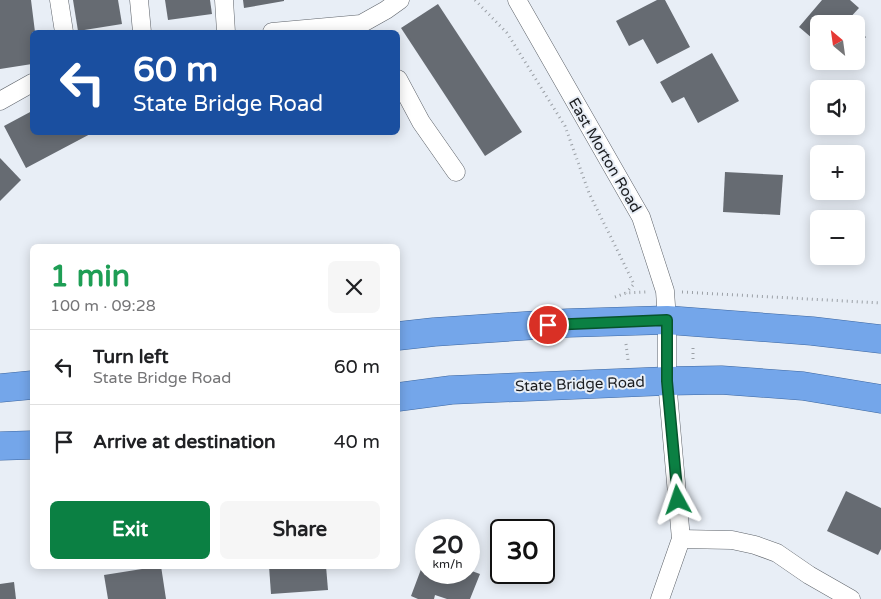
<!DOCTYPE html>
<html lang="en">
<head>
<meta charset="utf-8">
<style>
	:root { --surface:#fff; --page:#f6f6f6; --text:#202124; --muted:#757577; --line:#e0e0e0; --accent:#0b8043 }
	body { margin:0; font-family:"Varela Round",sans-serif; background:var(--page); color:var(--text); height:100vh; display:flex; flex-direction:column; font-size:19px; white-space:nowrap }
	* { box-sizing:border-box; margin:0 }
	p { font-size:16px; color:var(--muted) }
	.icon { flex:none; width:28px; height:28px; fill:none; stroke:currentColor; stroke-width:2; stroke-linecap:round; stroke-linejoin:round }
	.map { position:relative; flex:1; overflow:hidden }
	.side { position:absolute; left:30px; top:244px; width:370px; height:325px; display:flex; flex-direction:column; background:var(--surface); border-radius:8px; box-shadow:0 2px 12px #0003 }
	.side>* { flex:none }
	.guide { position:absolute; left:30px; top:30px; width:370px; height:105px; border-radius:8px; box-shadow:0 2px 12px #0003; background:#1a4fa0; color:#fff; overflow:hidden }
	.needle { width:32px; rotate:331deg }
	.fabs { position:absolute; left:810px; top:15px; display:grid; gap:10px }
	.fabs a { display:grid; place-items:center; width:55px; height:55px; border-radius:8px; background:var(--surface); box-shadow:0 2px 12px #0003; font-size:25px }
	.speed { position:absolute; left:415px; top:519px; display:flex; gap:10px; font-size:25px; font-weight:700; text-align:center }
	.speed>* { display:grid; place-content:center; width:65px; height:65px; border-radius:50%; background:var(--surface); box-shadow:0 2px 12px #0003; line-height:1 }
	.speed small { font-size:12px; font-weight:400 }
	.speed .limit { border:2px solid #111; border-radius:8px; background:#fff; color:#111 }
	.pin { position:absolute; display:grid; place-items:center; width:42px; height:42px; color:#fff; margin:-21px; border:2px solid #fff; border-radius:50%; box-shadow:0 1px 5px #0007 }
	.me { position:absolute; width:55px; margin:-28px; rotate:355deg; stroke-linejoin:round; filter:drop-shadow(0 0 4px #0008) }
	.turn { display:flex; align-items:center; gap:18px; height:105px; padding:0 20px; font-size:22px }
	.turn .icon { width:65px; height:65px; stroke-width:2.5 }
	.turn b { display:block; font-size:35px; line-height:42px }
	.round { display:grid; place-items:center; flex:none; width:52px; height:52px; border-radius:8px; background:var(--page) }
	.head { display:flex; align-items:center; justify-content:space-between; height:85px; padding:0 20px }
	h1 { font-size:30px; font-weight:700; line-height:38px; color:#1e9e55 }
	.button { display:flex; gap:10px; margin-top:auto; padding:10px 20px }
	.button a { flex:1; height:58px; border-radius:8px; background:var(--accent); color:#fff; font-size:20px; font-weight:700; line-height:58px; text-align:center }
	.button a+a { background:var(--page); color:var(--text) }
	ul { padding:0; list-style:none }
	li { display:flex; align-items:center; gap:15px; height:75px; padding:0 20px; border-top:1px solid var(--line) }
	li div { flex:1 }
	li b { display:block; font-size:19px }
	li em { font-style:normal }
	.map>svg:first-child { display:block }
</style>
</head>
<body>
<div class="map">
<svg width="881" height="599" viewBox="0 0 881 599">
	<rect width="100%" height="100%" fill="#e8eef6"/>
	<g fill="#666b72">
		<polygon points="0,0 31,0 35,32 32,32 32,64 0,69"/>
		<polygon points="73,0 118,0 122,24 78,31"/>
		<polygon points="165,0 210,0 212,14 168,20"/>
		<polygon points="243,0 284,0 284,1 244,8"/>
		<polygon points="657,0 665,0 690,47 657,64 643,39 629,46 616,21"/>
		<polygon points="822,0 850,0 859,8 847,21 851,24 819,24 819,44 799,27"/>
		<polygon points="438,4 522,132 485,156 401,28"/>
		<polygon points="856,29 866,37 856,48"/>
		<polygon points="712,53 739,101 698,123 684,97 672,103 660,82"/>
		<polygon points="32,111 32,132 94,132 26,168 4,126"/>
		<polygon points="0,158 21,180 0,201"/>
		<polygon points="725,172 783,175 780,215 723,212"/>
		<polygon points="846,491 881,508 881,549 878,555 827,531"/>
		<polygon points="426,556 426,572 469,572 469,570 480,574 470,599 447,599 435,595 434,599 418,599 411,596"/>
		<polygon points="161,566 166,599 108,599 104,575"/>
		<polygon points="269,566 326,566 328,590 271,594"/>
		<polygon points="14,582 16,599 0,599 0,584"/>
	</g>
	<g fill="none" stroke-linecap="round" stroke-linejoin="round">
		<g stroke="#5e636a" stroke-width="19">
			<g id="minor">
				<polyline points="59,0 64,32"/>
				<polyline points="139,0 142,32"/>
				<polyline points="224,0 226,32"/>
				<polyline points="517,0 641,217 665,291 667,320 667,381 681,539 660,599"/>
				<polyline points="272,32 361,24 386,10 400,0"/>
				<polyline points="398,79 421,122 456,172"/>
				<polyline points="0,101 32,83"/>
				<polyline points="681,539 732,540 755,545 777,553 809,575 851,599"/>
			</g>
		</g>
		<g stroke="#3e67a0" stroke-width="29">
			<g id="trunk">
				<polyline points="398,336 434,332 568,323 667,320 812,331 881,339"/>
				<polyline points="0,388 32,385"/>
				<polyline points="398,397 451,390 667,381 721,380 803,386 881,399"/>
				<polyline points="0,446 32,445"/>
			</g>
		</g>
		<g stroke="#9ba0a6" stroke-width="3" stroke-dasharray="1 4" stroke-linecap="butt">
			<polyline points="475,0 507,33 565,126 589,193 634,284 626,293"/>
			<polyline points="682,292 881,303"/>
			<polyline points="615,297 626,293 646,292"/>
			<polyline points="626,344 628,360"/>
			<polyline points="693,359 693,345"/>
		</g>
		<use href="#minor" stroke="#fff" stroke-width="18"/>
		<use href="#trunk" stroke="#74a6ea" stroke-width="28"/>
	</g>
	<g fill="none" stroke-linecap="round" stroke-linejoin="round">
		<g stroke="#07532c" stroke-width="12">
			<polyline id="route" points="548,325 667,320 667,381 678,500"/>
		</g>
		<use href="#route" stroke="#0b8043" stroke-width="9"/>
	</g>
	<g text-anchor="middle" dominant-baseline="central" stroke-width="4" stroke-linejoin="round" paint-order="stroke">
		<g font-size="15" fill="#1b1d20" stroke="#e8eef6">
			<text transform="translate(605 155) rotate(60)">East Morton Road</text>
			<text transform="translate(580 384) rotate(-2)">State Bridge Road</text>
		</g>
	</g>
</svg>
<div class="fabs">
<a><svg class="needle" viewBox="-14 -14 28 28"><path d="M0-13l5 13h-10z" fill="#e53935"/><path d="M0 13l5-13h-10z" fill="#757577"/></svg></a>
<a><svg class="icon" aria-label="sound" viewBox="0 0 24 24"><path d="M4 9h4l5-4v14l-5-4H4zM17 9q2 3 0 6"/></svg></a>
<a>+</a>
<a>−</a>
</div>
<div class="speed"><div>20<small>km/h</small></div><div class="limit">30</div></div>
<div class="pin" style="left:548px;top:325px;background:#d93025"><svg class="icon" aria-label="arrive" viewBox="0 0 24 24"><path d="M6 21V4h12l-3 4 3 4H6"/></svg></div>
<svg class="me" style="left:678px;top:500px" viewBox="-20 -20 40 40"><path d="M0-17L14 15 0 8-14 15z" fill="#0b8043" stroke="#fff" stroke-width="4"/></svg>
<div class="guide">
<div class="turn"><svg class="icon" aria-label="left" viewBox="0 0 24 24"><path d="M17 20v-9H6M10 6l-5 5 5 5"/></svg><div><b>60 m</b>State Bridge Road</div></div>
</div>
<section class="side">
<div class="head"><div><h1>1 min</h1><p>100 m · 09:28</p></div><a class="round"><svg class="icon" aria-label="close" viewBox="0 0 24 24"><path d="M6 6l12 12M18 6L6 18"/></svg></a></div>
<ul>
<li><svg class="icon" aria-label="left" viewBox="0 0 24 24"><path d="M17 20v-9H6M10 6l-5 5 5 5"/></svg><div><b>Turn left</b><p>State Bridge Road</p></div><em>60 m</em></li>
<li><svg class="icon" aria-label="arrive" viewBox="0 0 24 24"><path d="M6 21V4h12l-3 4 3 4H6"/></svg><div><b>Arrive at destination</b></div><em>40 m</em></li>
</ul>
<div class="button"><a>Exit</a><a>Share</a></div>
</section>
</div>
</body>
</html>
